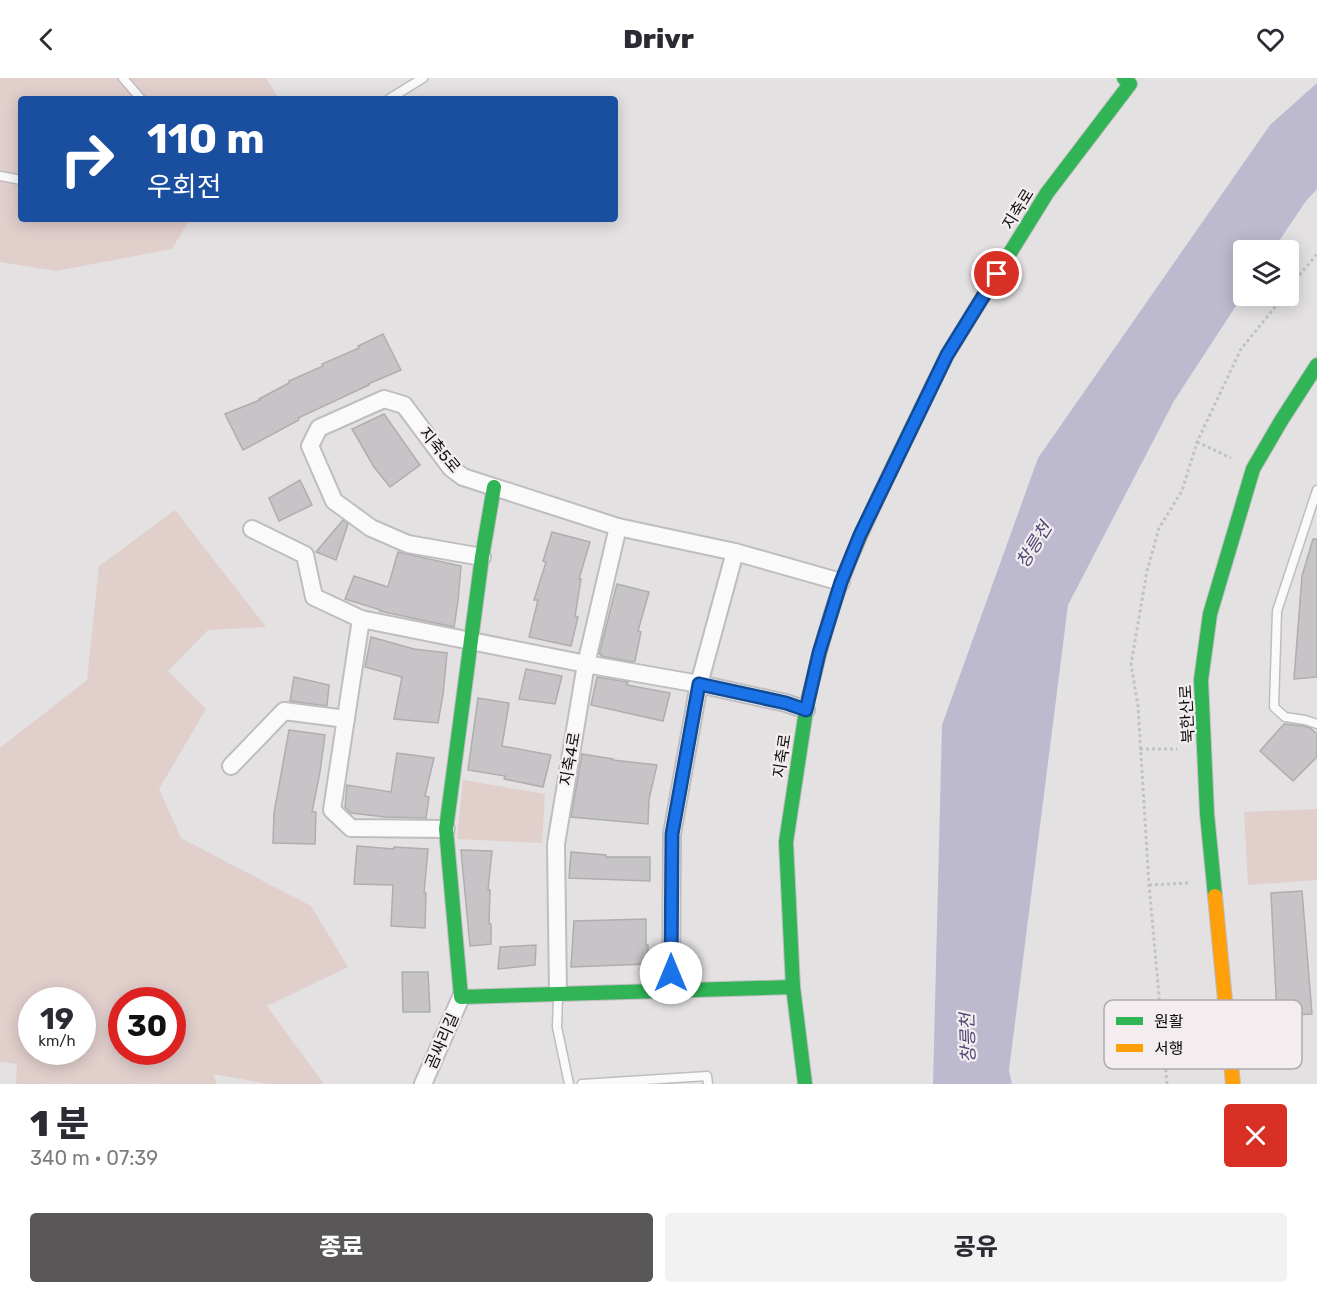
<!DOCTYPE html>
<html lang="ko">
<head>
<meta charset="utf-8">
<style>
	:root { --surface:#fff; --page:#f2f2f3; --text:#2b2b33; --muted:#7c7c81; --accent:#5a5759 }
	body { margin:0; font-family:Rubik,"Noto Sans KR",sans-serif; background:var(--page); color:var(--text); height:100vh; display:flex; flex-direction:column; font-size:22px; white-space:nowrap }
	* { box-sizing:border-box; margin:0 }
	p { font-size:20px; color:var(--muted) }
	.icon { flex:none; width:33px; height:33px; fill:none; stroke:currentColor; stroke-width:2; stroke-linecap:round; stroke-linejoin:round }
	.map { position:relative; height:1006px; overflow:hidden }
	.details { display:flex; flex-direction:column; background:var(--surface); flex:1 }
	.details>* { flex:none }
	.banner { position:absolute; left:18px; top:18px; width:600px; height:126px; border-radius:6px; box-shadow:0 3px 15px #0003; background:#1a4fa0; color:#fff; overflow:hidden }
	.buttons { position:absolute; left:1233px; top:162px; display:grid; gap:12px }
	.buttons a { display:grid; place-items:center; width:66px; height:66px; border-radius:6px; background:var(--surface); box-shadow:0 3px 15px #0003; font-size:30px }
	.speed { position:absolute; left:18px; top:909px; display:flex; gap:12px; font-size:30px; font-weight:700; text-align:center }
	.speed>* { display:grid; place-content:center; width:78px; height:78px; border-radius:50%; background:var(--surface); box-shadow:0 3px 15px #0003; line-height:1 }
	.speed small { font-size:15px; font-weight:400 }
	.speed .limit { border:9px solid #d22; background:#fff; color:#111 }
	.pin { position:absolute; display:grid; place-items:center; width:51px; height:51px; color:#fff; margin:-26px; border:3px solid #fff; border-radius:50%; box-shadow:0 2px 6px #0007 }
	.me { position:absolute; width:66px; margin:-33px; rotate:0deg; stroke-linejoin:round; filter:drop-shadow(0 0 4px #0008) }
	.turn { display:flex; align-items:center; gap:21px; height:126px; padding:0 30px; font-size:27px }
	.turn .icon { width:78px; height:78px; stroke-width:2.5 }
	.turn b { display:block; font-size:42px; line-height:51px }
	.round { display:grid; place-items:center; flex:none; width:63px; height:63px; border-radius:6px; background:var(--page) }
	.headline { display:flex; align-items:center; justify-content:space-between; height:102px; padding:0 30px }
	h1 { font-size:36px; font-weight:800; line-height:45px }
	.button { display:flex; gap:12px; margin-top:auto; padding:12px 30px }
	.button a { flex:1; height:69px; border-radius:6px; background:var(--accent); color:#fff; font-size:24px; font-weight:800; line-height:69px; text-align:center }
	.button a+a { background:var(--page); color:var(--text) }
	header { display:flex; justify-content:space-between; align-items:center; height:78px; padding:0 30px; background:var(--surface); font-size:27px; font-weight:800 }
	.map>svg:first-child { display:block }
</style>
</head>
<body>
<header><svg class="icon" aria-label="back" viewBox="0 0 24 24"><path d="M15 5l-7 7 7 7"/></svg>Drivr<svg class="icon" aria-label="heart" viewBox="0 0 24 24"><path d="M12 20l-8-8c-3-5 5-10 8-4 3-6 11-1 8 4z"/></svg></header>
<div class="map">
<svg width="1317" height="1006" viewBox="0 0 1317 1006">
	<rect width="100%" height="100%" fill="#e4e1e3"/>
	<g fill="#e1cfcc" fill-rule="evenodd">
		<polygon points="0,0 266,0 279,21 21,21 21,141 190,141 172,171 56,193 0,184"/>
		<path d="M175,432L266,549L208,552L168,593L206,631L159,711L181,760L311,828L348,889L267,928L324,1006H268L213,996L217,1006H16L17,986L0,984V670L87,602L99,488ZM32,922H82V974H32ZM122,922H172V974H122Z"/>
		<polygon points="463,702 545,716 542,765 457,761"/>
		<polygon points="1317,731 1317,802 1248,807 1244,734"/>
	</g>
	<polygon fill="#bdbacf" points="1317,5 1317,111 1306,123 1273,172 1244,172 1243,217 1174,323 1068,527 1009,992 1012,1006 933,1006 942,647 1038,380 1270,47"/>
	<g fill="#c6c4c6" stroke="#afadaf" stroke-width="1.5">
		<polygon points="383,256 401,292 368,306 369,307 298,340 299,342 243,372 225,336 260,322 259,321 289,305 289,303 323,288 322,286 359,270 358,268"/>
		<polygon points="384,336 420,387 390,409 374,389 352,351"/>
		<polygon points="300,402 312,427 279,443 269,420"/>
		<polygon points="343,442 348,446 336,482 316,474"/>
		<polygon points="552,454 590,464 579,501 581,501 575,538 578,539 571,568 529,559 538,522 534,522 546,484 543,483"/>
		<polygon points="1313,461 1317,461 1317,599 1294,601 1302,498"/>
		<polygon points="398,474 461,488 458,523 454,549 380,533 381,532 345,521 354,498 388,509"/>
		<polygon points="617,506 649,514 638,553 641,554 635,583 633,584 601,578 601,576 599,576"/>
		<polygon points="371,559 414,571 447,575 443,617 438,645 394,641 402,599 365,589"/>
		<polygon points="526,591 562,598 555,626 519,621"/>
		<polygon points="294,599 329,607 327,628 290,623"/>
		<polygon points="597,599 628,604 627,607 670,615 663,643 591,627"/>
		<polygon points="478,620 509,625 502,668 551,677 543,709 504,701 505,698 468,692"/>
		<polygon points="1284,646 1304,648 1310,650 1317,656 1317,679 1293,703 1260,673"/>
		<polygon points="289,652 325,657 320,694 312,734 316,734 315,766 273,765 274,735"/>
		<polygon points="397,675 434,680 425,718 429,719 426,740 385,739 351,735 345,729 347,707 391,714"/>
		<polygon points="582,676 613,681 613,682 657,687 649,721 648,746 571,739"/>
		<polygon points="357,768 394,771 394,769 428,771 424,815 426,815 425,850 391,848 393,807 354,806"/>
		<polygon points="461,772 492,773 488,812 490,812 489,846 491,846 491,866 470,868"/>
		<polygon points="571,774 606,777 606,779 650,779 650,803 569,800"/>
		<polygon points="1302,813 1312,936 1277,938 1271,815"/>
		<polygon points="646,841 646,867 648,867 648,886 571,889 574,843"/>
		<polygon points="536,867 535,887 498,891 500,869"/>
		<polygon points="402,894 428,894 430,934 403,934"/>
	</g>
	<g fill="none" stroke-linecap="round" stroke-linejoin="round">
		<g stroke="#bfbdbf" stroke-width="11">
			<g id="lane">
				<polyline points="123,0 141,21"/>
				<polyline points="389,21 423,0"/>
				<polyline points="0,98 21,102"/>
				<polyline points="1317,412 1277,533 1274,629 1285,639 1305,642 1317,646"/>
				<polyline points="558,918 557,949 569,1006"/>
				<polyline points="582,1006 707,998 708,1006"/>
			</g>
		</g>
		<g stroke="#bfbdbf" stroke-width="20">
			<g id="street">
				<polyline points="252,451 305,477 314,519 361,541 586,586 699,606 786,625 806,632"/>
				<polyline points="482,479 408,466 371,450 334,423 310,368 319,350 384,321 404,327 451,390 463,399 618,449 735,474 841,504"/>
				<polyline points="361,541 332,732 351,750 446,751"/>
				<polyline points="231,688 284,633 346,641"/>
				<polyline points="671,913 672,756 699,606 735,474"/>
				<polyline points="558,916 556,766 586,586 618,449"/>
				<polyline points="423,1006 461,919"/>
			</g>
		</g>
		<g stroke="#bfbdbf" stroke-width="16">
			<g id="fast">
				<polyline points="894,386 947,277 1047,115 1130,6 1124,0"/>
				<polyline points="494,409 482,479 446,751 461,919 793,909"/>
				<polyline points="1215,818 1207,736 1201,602 1210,536 1253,391 1281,343 1317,287"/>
				<polyline points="805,1006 793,909 786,764 807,626"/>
			</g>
		</g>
		<g stroke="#bfbdbf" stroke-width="16">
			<g id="slow">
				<path d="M807,626C817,585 827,543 842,503C857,462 876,424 894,386"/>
				<polyline points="1215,818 1233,1006"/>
			</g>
		</g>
		<g stroke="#c3c2c2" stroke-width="3" stroke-dasharray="3 3" stroke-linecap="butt">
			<polyline points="1288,211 1317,176"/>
			<polyline points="1197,364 1231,380"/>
			<polyline points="1140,671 1177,671"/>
			<polyline points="1149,807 1189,805"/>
			<polyline points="1167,1006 1149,807 1138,628 1131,586 1147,493 1159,450 1182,413 1197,364 1241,271 1284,218"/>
		</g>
		<use href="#lane" stroke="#fbfafb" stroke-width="8"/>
		<use href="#street" stroke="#fbfafb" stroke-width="16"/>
		<use href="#fast" stroke="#30b455" stroke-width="14"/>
		<use href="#slow" stroke="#ff9f0a" stroke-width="14"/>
	</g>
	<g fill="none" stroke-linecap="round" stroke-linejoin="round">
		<g stroke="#114b97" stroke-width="15">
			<polyline id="route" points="671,895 672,756 699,606 786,625 806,632 819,575 841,504 860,457 947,277 997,196"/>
		</g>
		<use href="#route" stroke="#1a73e8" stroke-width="10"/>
	</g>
	<g text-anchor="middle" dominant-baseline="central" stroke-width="4.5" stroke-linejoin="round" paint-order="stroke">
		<g font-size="16" fill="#0f0d0e" stroke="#f3edf0">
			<text transform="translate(1018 131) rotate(-58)">지축로</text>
			<text transform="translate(440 372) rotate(50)">지축5로</text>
			<text transform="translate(1187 636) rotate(-93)">북한산로</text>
			<text transform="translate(782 678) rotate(-81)">지축로</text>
			<text transform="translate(570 681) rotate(-80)">지축4로</text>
			<text transform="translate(442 963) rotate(-66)">곰싸리길</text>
		</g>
		<g font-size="18" font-style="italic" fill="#4e4974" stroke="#f3edf0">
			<text transform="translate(1034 467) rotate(-58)">창릉천</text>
			<text transform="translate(968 960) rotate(-92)">창릉천</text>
		</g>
	</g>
	<rect x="1104" y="922" width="198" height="69" rx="9" fill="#f3edf0" stroke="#afaaac" stroke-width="1.5"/>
	<rect x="1116" y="939" width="27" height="8" fill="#30b455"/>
	<rect x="1116" y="966" width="27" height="8" fill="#ff9f0a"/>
	<g font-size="16" fill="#0f0d0e">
		<text x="1154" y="949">원활</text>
		<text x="1154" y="976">서행</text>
	</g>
</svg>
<div class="buttons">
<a><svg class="icon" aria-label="layers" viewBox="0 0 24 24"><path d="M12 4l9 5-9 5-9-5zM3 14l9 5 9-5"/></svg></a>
</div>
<div class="speed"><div>19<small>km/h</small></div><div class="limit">30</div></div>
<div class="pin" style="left:997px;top:196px;background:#d93025"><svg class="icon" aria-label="arrive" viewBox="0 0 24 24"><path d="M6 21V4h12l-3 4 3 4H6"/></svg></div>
<svg class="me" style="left:671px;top:895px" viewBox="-20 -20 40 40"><circle r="19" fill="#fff"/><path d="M0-13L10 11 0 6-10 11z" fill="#1a73e8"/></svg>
<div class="banner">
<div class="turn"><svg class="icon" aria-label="right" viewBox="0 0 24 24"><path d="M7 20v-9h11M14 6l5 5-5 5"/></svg><div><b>110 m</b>우회전</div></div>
</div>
</div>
<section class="details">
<div class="headline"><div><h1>1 분</h1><p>340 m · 07:39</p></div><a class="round" style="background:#d93025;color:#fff"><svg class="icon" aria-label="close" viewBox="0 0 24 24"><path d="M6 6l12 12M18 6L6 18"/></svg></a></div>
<div class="button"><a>종료</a><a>공유</a></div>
</section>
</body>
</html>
